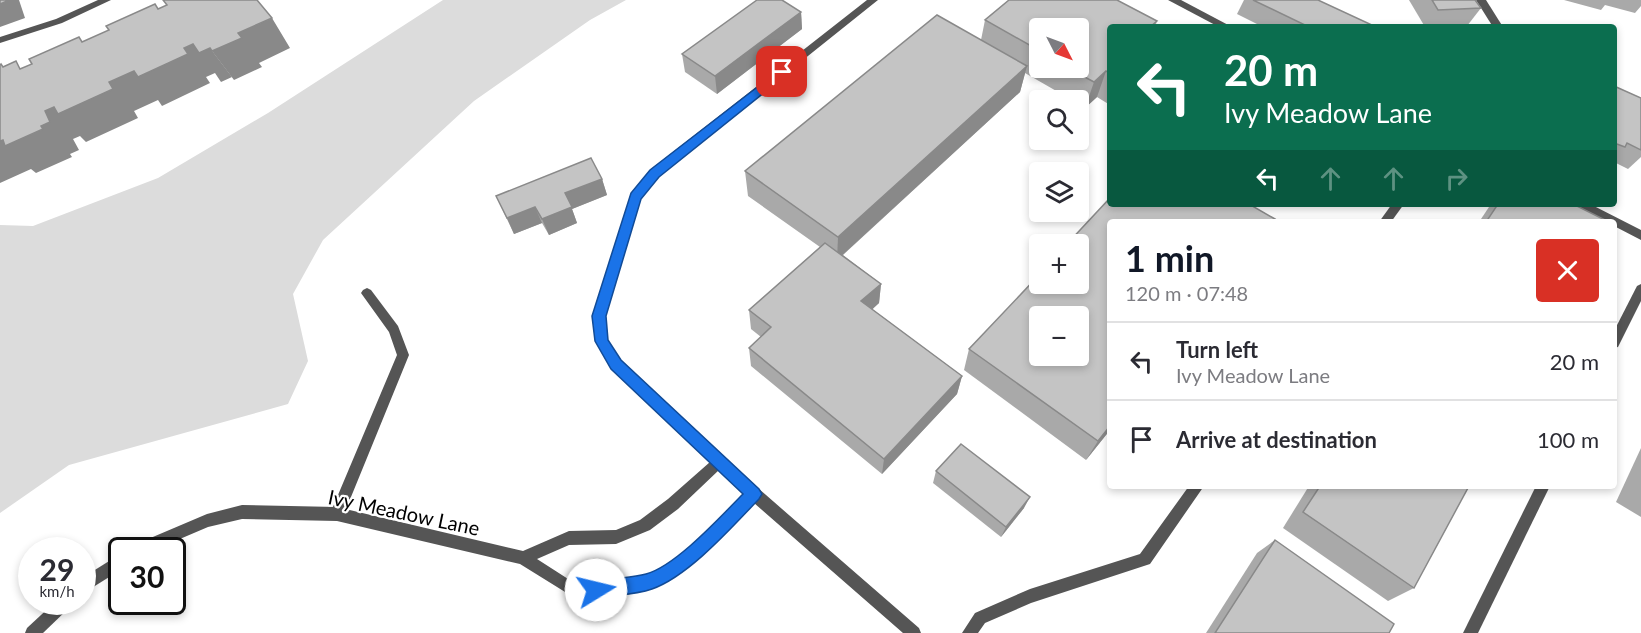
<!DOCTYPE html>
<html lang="en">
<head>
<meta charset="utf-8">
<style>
	:root { --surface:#fff; --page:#f7f7f7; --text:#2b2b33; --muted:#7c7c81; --line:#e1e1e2; --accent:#111827 }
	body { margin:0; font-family:Lato,sans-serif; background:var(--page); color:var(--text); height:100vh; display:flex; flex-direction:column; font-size:22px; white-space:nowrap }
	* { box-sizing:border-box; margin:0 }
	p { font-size:20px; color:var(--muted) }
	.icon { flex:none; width:33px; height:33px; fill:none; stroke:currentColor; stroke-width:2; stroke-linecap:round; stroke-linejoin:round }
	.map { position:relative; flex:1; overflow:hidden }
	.side { position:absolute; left:1107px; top:219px; width:510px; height:270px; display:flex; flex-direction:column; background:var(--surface); border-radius:6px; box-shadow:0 3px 9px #0003 }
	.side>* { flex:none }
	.hud { position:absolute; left:1107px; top:24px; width:510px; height:183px; border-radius:6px; box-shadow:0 3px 9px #0003; background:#0b6e4f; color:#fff; overflow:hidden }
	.needle { width:39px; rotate:132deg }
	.buttons { position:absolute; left:1029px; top:18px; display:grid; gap:12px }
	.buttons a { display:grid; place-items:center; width:60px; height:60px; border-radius:6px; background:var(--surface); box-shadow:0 3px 9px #0003; font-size:30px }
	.speed { position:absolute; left:18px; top:537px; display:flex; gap:12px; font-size:30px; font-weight:700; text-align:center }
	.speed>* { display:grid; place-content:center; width:78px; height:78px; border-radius:50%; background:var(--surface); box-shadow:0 3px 9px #0003; line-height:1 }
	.speed small { font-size:15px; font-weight:400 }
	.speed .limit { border:3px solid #111; border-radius:9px; background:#fff; color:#111 }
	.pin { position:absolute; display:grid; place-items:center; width:51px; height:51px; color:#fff; margin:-26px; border-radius:12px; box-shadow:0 3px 9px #0006 }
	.me { position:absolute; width:66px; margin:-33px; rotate:81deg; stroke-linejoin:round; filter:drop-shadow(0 0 4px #0008) }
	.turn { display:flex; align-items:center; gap:21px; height:126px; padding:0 18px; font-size:27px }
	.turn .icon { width:78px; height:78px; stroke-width:2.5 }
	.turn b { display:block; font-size:42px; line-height:51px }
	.lanes { display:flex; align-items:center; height:57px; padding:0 18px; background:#0003; justify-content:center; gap:30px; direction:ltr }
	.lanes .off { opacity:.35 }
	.round { display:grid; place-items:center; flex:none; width:63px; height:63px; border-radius:6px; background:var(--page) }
	.summary { display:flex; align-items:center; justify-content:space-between; height:102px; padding:0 18px }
	h1 { font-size:36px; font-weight:700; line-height:45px; color:var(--accent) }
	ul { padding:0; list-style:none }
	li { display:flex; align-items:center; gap:18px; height:78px; padding:0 18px; border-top:2px solid var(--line) }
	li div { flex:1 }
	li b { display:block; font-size:22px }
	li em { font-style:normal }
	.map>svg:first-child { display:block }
</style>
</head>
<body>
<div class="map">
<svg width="1641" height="633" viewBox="0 0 1641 633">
	<rect width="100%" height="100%" fill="#fff"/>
	<polygon fill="#dcdcdc" points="443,0 626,0 590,20 474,101 323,240 293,294 308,361 288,404 69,465 0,513 0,225 33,226 158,178 268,113"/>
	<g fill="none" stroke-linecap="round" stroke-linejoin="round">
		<polygon fill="#555" fill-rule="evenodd" points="367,288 371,290 398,326 409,355 342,519 337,521 332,519 330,514 397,355 389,332 361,293 363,290"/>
		<g fill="#555" fill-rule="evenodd">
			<polygon points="98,0 111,0 62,23 0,43 0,37 56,19"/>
			<path d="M867,0H878L658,176L641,198L605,316L608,340L620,361L759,489L919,628L921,633H903L754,503C723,534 691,576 647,590C625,597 601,597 578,600L520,564L337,521L242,519L208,527L154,550H132L134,545L207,514L242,505L337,507L523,551L569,531L616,530L640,520L668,499L710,462L612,369L596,341L593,316L630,197L650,170ZM719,470L745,494L689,549L662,568L645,576L579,586L537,559L569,545L616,544L650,530L678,509Z"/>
			<polygon points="1168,0 1181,0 1232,27 1219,27"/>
			<polygon points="1476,0 1486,0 1503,27 1493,27"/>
			<polygon points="1392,204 1404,204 1391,222 1379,222"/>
			<polygon points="1574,204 1590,204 1641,230 1641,240 1614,226 1614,222 1605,222 1576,207"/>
			<polygon points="1641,284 1641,301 1618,347 1614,348 1614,331 1637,286"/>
			<polygon points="1189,486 1204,486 1150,564 1031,603 985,623 978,633 962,633 975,613 1030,589 1140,554"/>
			<polygon points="1536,486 1550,486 1478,633 1463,633"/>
			<polygon points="122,553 122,569 82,594 82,578"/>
			<polygon points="55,602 72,602 70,607 43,633 25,633 27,628"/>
		</g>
	</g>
	<g fill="#a9a9a9" fill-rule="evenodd">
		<polygon points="1244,0 1318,0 1374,27 1263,27 1237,14"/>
		<polygon points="1409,0 1475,0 1481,8 1467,26 1425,27"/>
		<polygon points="1564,0 1641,0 1641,6 1635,13 1605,5 1601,10"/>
		<polygon points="801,12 802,29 717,94 685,72 682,54"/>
		<path d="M985,20L1157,21L1155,27H1110V105L1097,97L1085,108L1078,104V100H1072L1025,73L1020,92L843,255L881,284L879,303L872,309L962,376L957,394L882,474L751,366L749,348L761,337L751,329L749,310L820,247L748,196L745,171L981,40ZM1040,28L1078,68H1040Z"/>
		<polygon points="1614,86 1641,98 1641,157 1628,169 1614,162"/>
		<polygon points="602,179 607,195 572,209 577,223 549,235 542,223 514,234 496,196"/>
		<polygon points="1491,204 1573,204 1609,222 1479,222"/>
		<polygon points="969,349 1110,430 1086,460 964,370"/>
		<polygon points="1641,448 1641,517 1616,502"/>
		<polygon points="936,471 1024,508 1001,537 933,483"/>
		<polygon points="1309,486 1469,486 1414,588 1388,601 1283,528"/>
		<polygon points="1275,540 1389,633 1206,633 1257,553"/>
	</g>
	<g fill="#898989">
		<polygon points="9,0 19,0 25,18 0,27 0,4"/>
		<polygon points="801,12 802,29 717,94 715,76"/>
		<polygon points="272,18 290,48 259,63 262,67 234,80 212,51 238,33"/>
		<polygon points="193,44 210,48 232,77 221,82 215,73 206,77 210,83 162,106 158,100 134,111 138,118 86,142 80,136 73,139 79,150 70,154 72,157 36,173 31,169 0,183 0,141 41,126 45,111"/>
		<polygon points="1027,66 1020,92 837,260 838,237"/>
		<polygon points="1106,71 1097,97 1085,108 1094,82"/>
		<polygon points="602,179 607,195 572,209 577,223 549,235 542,219 565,193"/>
		<polygon points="535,207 542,223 514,234 507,218"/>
		<polygon points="881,284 879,303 860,321 861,301"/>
		<polygon points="962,376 957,394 882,474 884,459"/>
		<polygon points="1110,426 1110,430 1086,460 1098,441"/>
		<polygon points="1030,497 1024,508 1001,537 1006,527"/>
	</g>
	<g fill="#c4c4c4" stroke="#898989" stroke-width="1.5" fill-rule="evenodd">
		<polygon points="0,0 9,0 0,4"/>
		<polygon points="163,0 257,0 272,18 238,33 242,38 212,51 210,48 199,53 193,44 184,48 188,54 138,77 134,71 109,82 113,89 58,114 54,107 45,111 50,122 41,126 43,129 5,146 3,140 0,141 0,65 1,64 3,67 16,61 20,69 32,64 29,59 79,37 82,42 109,30 106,26 155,4 158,9 167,5"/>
		<polygon points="757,0 782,0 801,12 715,76 682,54"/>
		<polygon points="1009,0 1117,0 1157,21 1150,27 1110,27 1110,74 1106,71 1094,82 1068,68 1078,68 1078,28 1040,28 1040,51 985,20"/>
		<polygon points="1253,0 1318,0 1374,26 1374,27 1309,27"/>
		<polygon points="1432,0 1475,0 1481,8 1438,10"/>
		<polygon points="937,15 1027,66 838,237 745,171"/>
		<polygon points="1614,86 1641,98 1641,150 1627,143 1625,147 1614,143"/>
		<polygon points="591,158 602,179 565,193 572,207 542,219 535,207 507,218 496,196"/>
		<path d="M1110,198V204H1249L1275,219L1272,222H1110V426L1098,441L969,349L1040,274V284H1078V244H1067ZM1040,316H1078V356H1040Z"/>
		<polygon points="1498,204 1573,204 1609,222 1486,222"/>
		<polygon points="825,243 881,284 861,301 962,376 884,459 749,348 771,327 749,310"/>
		<polygon points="961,444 1030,497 1006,527 936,471"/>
		<polygon points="1320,486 1469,486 1414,588 1303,512"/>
		<polygon points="1275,540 1394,624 1389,633 1215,633"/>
	</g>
	<path fill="#1a73e8" stroke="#114b97" stroke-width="1.5" d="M782,68L786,69V75L659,177L641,199L606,316L608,340L621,360L759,489L762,494L759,499C732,527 689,576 652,589C635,595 614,595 596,598L591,596L588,590L591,584C608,577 628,579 646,574C676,566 721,516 743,494L611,369L595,341L592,316L631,193L650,170Z"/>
	<g text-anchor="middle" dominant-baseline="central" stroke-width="4.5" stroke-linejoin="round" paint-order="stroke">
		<g font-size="20" fill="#000" stroke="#fff">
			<text transform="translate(404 512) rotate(12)">Ivy Meadow Lane</text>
		</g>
	</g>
</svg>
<div class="buttons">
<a><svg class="needle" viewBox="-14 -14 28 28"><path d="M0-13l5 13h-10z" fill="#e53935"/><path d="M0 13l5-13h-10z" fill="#7c7c81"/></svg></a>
<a><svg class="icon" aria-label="search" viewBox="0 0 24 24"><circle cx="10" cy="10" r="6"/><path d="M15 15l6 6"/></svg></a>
<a><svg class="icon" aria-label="layers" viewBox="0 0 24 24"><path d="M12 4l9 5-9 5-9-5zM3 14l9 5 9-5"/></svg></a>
<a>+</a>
<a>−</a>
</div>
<div class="speed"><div>29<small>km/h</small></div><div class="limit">30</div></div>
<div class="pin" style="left:782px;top:72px;background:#d93025"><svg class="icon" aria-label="arrive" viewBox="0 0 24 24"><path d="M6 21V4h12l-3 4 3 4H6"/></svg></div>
<svg class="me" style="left:596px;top:590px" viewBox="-20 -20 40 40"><circle r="19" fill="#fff"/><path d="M0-13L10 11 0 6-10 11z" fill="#1a73e8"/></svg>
<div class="hud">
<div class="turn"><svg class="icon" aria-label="left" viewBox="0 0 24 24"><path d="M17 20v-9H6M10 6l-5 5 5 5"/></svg><div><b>20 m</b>Ivy Meadow Lane</div></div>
<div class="lanes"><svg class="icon" aria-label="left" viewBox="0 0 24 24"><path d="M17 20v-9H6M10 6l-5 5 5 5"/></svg><svg class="icon off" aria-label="ahead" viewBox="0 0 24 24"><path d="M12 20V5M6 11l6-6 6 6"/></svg><svg class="icon off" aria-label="ahead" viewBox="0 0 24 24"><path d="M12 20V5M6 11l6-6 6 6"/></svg><svg class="icon off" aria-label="right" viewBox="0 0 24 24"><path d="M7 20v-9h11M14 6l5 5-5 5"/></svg></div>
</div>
<section class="side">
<div class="summary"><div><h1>1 min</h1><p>120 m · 07:48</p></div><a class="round" style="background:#d93025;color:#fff"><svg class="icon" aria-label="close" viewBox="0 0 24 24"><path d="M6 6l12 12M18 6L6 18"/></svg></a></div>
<ul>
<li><svg class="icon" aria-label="left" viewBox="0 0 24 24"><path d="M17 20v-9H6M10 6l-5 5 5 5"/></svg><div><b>Turn left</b><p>Ivy Meadow Lane</p></div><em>20 m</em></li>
<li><svg class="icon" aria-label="arrive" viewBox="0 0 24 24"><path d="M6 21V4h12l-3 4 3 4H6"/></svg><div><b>Arrive at destination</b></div><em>100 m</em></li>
</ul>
</section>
</div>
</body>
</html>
